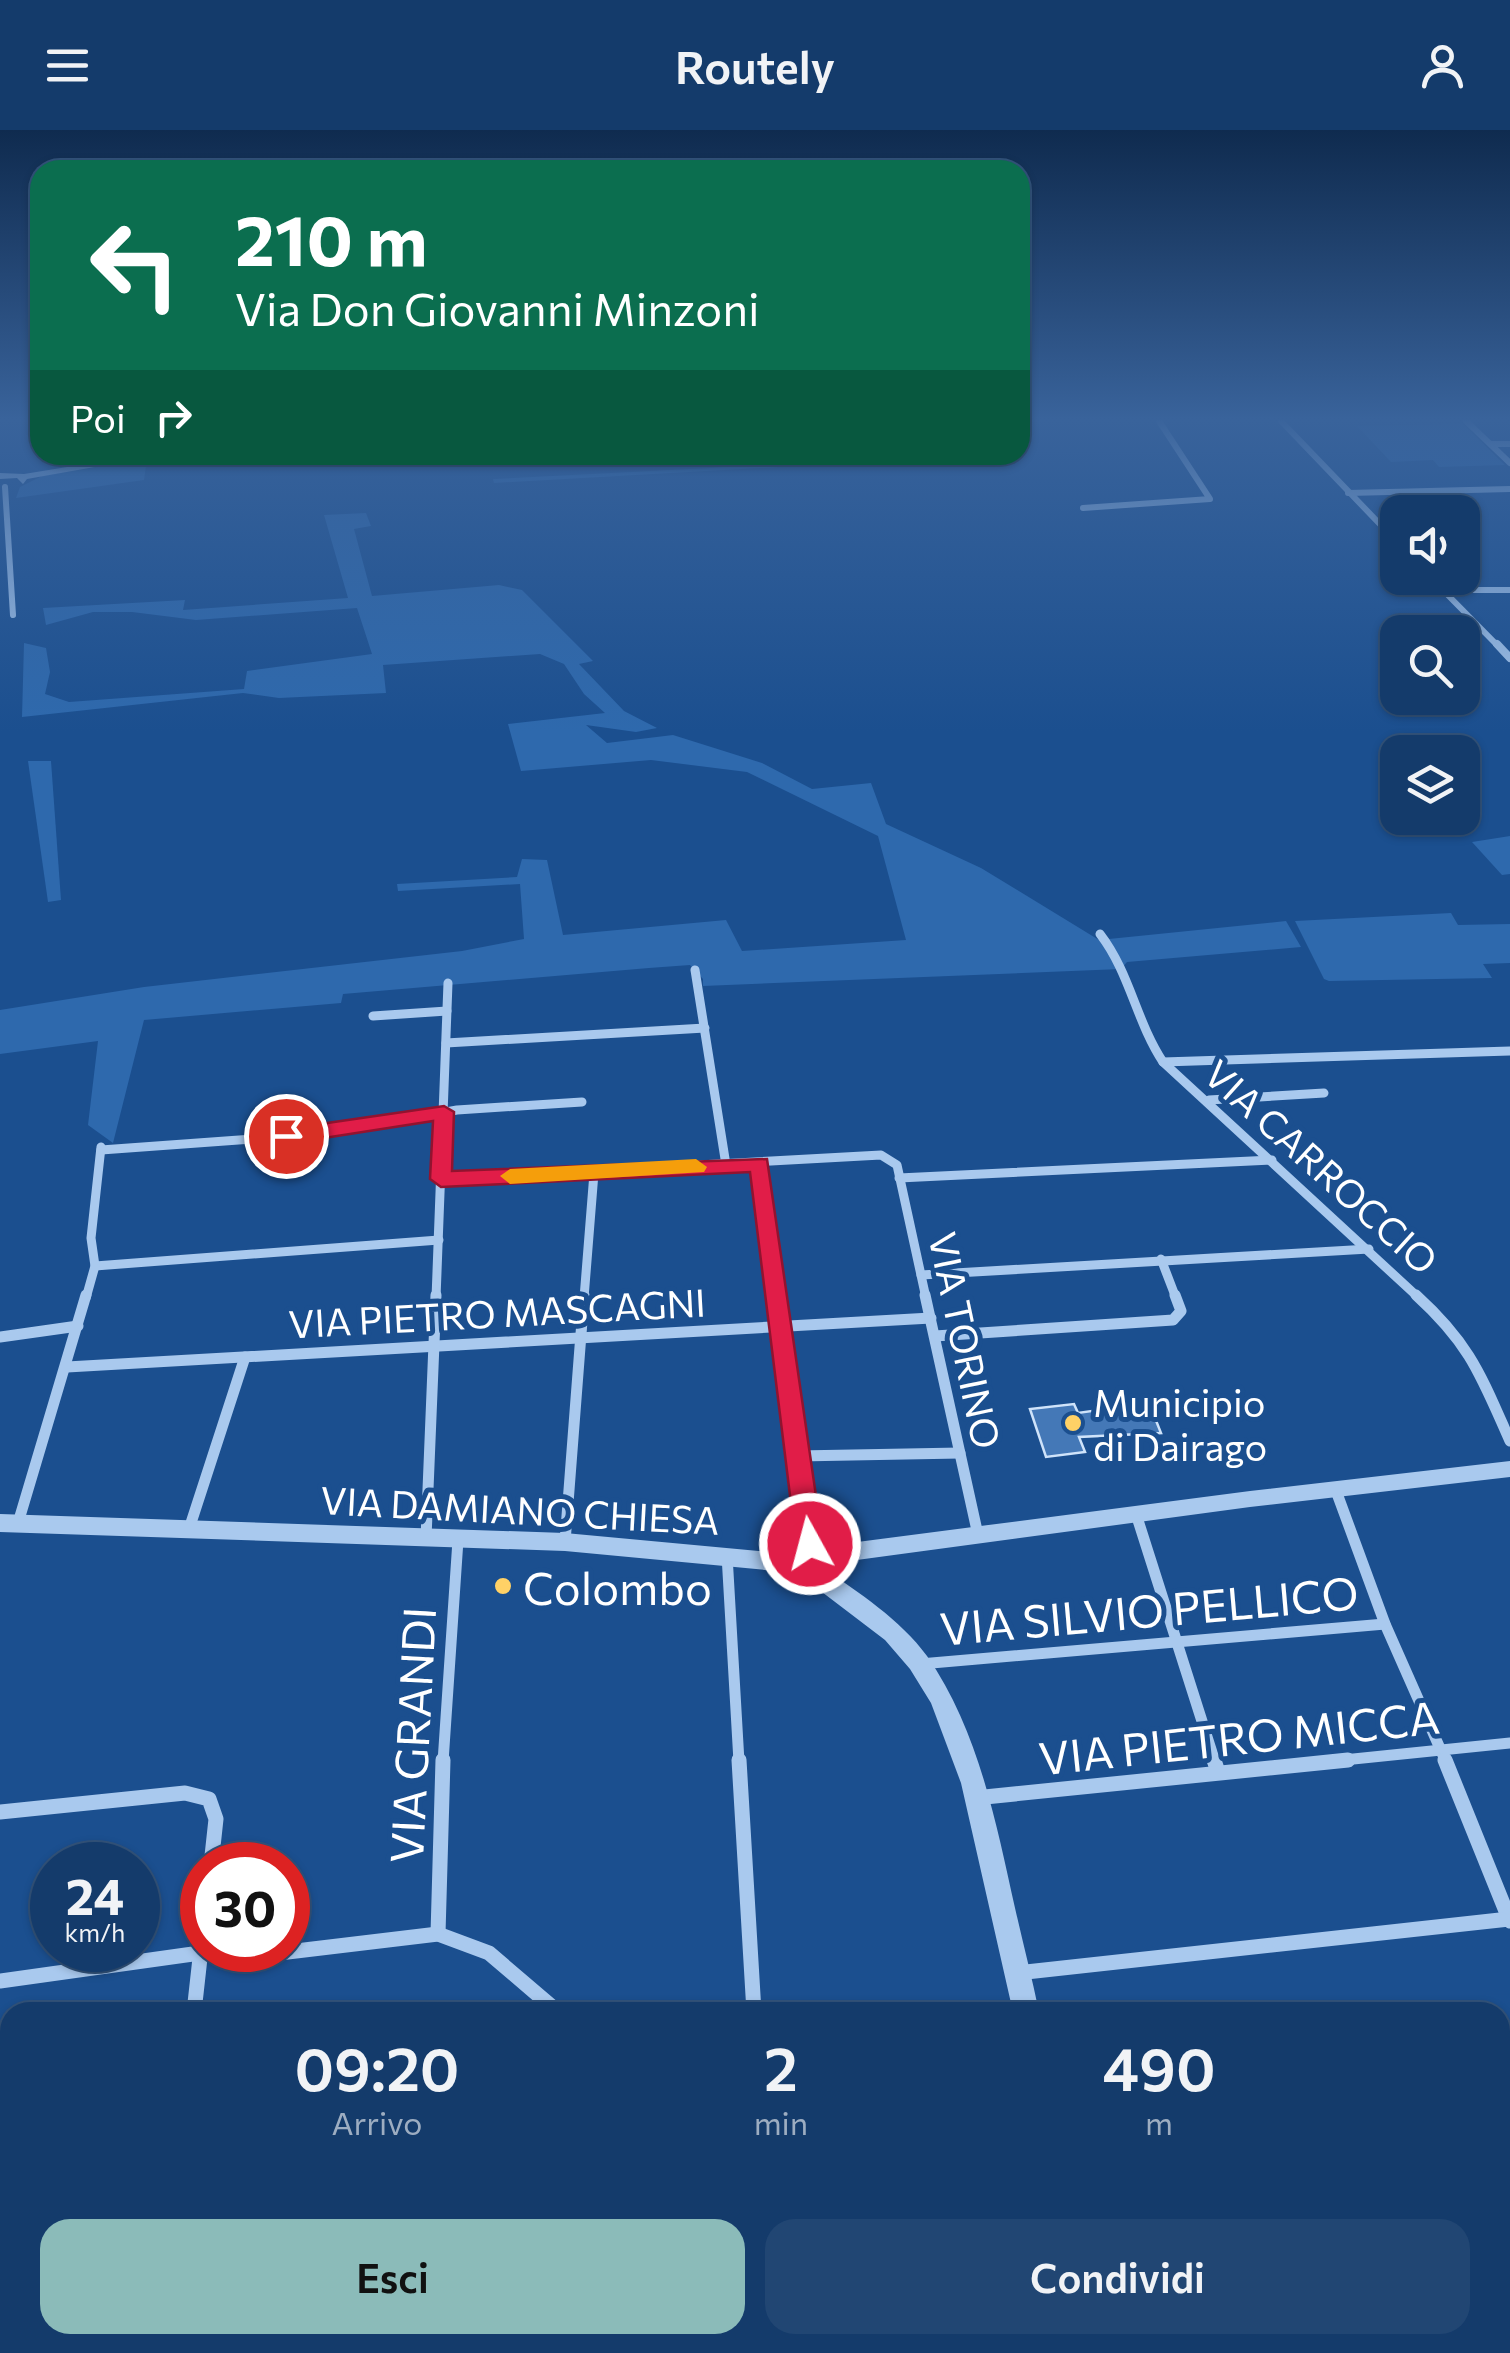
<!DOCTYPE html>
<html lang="it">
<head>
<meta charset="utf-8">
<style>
	:root { --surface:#143b6b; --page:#214673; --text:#f1f3f6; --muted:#9dadc1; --line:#33557e; --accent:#8bbbb9 }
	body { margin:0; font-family:Commissioner,sans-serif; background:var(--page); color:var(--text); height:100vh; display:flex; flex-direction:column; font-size:38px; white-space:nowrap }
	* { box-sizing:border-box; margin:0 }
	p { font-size:32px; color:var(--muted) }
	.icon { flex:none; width:55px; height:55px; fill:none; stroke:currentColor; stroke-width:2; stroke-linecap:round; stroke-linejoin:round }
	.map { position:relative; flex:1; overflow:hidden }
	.drawer { position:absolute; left:0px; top:1872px; width:1510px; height:352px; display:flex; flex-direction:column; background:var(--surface); border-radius:30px 30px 0 0; box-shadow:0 2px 8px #0004,0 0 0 2px var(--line) }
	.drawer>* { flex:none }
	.top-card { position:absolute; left:30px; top:30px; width:1000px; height:305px; border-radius:30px; box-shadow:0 2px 8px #0004,0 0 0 2px var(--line); background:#0b6e4f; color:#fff; overflow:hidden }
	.fabs { position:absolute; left:1380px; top:365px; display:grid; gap:20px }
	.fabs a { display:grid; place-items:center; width:100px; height:100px; border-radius:20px; background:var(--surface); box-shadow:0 2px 8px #0004,0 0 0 2px var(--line); font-size:50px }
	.speed { position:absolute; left:30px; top:1712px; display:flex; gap:20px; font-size:50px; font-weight:700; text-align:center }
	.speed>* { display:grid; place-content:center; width:130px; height:130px; border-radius:50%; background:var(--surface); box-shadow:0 2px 8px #0004,0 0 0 2px var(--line); line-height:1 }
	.speed small { font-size:25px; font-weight:400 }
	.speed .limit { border:15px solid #d22; background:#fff; color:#111 }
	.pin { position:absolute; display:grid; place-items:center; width:85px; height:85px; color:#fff; margin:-42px; border:5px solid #fff; border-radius:50%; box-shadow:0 2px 10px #0007 }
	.me { position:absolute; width:110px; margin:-55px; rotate:353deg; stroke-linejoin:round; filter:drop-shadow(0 0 8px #0008) }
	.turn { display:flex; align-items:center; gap:35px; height:210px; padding:0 40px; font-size:45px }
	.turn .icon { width:130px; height:130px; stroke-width:2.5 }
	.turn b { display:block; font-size:70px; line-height:85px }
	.then { display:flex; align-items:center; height:95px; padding:0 40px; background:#0003; gap:20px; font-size:38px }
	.eta { display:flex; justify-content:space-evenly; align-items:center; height:170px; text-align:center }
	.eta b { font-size:60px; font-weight:600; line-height:70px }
	.cta { display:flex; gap:20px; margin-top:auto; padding:20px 40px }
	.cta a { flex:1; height:115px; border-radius:30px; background:var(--accent); color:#111; font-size:40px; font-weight:600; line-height:115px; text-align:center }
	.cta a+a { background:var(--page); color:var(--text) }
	header { display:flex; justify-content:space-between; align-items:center; height:130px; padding:0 40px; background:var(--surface); font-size:45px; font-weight:600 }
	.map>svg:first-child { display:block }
</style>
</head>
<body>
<header><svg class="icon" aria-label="menu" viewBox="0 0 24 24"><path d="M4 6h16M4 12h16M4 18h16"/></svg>Routely<svg class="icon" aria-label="person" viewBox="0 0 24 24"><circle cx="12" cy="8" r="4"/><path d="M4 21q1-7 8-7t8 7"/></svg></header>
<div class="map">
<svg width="1510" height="2223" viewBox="0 0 1510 2223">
	<rect width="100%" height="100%" fill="#1b4f8f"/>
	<g fill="#2e69ad">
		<polygon points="1463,294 1505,335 1439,337 1433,330 1391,332 1357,296"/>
		<polygon points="147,329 144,350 16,368 20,357 42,346"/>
		<polygon points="811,333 813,335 494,353 493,349"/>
		<polygon points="366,383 371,396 354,399 372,466 499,455 522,460 593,531 579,534 624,581 657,598 636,602 586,595 607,613 673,605 762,633 812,659 871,653 886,694 981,738 1099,810 1286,791 1301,817 1127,832 1121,839 703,856 703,849 690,835 649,838 343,864 341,873 144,890 113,1013 88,995 98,911 0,924 0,880 144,857 462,821 524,809 520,754 398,761 397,754 517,747 522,729 547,730 563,805 726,790 742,821 906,810 878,706 747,642 651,630 521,641 508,594 605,583 584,564 564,534 540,524 383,535 386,563 279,568 243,563 22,587 24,513 46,518 50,542 45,564 69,572 244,559 247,541 372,524 357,478 196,490 132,482 93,482 46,495 43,478 185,470 183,480 348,468 324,385"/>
		<polygon points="28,631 51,631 61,770 48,772"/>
		<polygon points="1510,706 1510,744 1502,745 1472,712"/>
		<polygon points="1451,783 1458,795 1510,794 1510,833 1483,834 1492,848 1329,851 1324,849 1295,791"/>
	</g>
	<polygon fill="#4478b7" stroke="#cfe3fa" stroke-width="2.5" points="1149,1273 1161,1303 1079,1307 1085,1322 1046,1327 1030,1279 1074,1274 1078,1283"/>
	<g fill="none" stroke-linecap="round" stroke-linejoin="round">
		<g stroke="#a9c9ee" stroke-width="6">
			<polyline points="1281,291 1398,413"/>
			<polyline points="1466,291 1510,333"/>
			<polyline points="1491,314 1510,314"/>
			<polyline points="5,357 13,485"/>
			<polyline points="1348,363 1510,359"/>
			<polyline points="1083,378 1210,369 1159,291"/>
			<polyline points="1431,448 1499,517"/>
			<polyline points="1443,460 1510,460"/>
		</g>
		<polyline stroke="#a9c9ee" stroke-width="8" points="1497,514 1510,528"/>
		<g stroke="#a9c9ee" stroke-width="9">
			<path d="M1100,804C1130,843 1136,891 1163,932L1419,1168"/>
			<polyline points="695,840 726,1035"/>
			<polyline points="373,886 447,881"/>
			<polyline points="446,913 705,898"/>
			<polyline points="1163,932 1510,921"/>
			<polyline points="1209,970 1324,963"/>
			<polyline points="101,1020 323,1004 457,980 582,972"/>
			<polyline points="760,1034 778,1168"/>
			<polyline points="899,1048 1272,1030"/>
			<polyline points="441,1049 881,1025 897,1035 926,1168"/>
			<polyline points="1161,1129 1176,1168"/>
			<polyline points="95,1136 439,1110"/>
			<polyline points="921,1145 1369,1119"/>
			<polyline points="86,1168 95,1136 91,1108 101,1017"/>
			<polyline points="436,1168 448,853"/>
			<polyline points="584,1168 594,1043"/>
		</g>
		<g stroke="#a9c9ee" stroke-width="11">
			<polyline points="777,1165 810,1414 801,1433"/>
			<polyline points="925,1165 978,1405"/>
			<path d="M1416,1165C1471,1215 1481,1246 1510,1311"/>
			<polyline points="935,1206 1173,1190 1181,1181 1175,1165"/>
			<polyline points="0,1207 78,1196"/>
			<polyline points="67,1237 931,1188"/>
			<polyline points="798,1326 960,1323"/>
			<polyline points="1335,1358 1385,1494 1446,1632"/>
			<polyline points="1136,1384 1215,1632"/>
			<polyline points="18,1393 86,1165"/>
			<polyline points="189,1399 245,1227"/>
			<polyline points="426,1408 436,1165"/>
			<polyline points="565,1412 584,1165"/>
			<polyline points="727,1425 739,1632"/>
			<polyline points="920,1534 1385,1494"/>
			<polyline points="443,1632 458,1410"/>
			<polyline points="1324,1632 1510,1613"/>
		</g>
		<g stroke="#a9c9ee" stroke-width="15">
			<polyline points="739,1630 754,1882"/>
			<polyline points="1214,1630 1218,1642"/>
			<polyline points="1445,1630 1510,1791"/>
			<polyline points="975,1668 1348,1630"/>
			<polyline points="0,1682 185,1663 209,1669 216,1689 211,1735"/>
			<polyline points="438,1804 443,1630"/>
			<polyline points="1017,1843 1509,1789"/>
			<polyline points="0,1851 200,1823 271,1824 438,1804 489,1823 558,1882"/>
			<polyline points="194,1882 202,1810"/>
			<polyline points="1500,2140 1510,2139"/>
			<polyline points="792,2215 792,2223"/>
		</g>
		<g fill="#a9c9ee" fill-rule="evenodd">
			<polygon points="141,325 163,325 27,349 23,354 17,348 0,349 0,343 24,344"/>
			<path d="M1510,1331V1347L1250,1377L842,1432L822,1437C859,1463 900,1489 927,1526C978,1599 996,1692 1015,1778C1023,1813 1032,1848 1039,1882H1013L961,1653L931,1573L910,1539L885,1510L797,1443L565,1421L0,1402V1384L565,1403L801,1425L842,1414L1250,1361Z"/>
			<polygon points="1179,2215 1211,2215 1215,2223 1183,2223"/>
		</g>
	</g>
	<linearGradient id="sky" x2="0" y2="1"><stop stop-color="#0f2b4f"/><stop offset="0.48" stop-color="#39639b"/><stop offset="1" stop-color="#39639b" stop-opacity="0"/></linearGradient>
	<rect width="1510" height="602" fill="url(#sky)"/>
	<polygon fill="#e11d48" stroke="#92132f" stroke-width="2.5" points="444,976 454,982 452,1041 767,1029 823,1414 819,1423 810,1426 800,1423 796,1414 750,1042 441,1057 430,1049 433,991 286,1014 275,1006 286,999"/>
	<polygon fill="#f59e0b" points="696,1029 707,1037 704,1042 510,1054 500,1046 510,1039"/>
	<g fill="#ffd166" stroke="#1b4f8f" stroke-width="4">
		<circle cx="1073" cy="1293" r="10"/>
		<circle cx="503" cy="1456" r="10"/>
	</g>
	<g text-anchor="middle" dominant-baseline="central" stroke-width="10" stroke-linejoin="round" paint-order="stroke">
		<g font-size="38" fill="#fff" stroke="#1b4f8f">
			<text transform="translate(1322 1036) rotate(42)">VIA CARROCCIO</text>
			<text transform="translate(497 1182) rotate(-3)">VIA PIETRO MASCAGNI</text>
			<text transform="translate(966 1210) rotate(78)">VIA TORINO</text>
			<text transform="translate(520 1379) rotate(3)">VIA DAMIANO CHIESA</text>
		</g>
		<g font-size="38" fill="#fff" stroke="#1b4f8f" text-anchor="start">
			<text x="1093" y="1271">Municipio<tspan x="1093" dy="44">di Dairago</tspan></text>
		</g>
		<g font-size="45" fill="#fff" stroke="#1b4f8f" text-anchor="start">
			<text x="523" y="1456">Colombo</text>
		</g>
		<g font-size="45" fill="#fff" stroke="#1b4f8f">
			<text transform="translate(1149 1479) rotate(-5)">VIA SILVIO PELLICO</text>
			<text transform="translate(411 1605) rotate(-87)">VIA GRANDI</text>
			<text transform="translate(1239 1606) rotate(-6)">VIA PIETRO MICCA</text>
		</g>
	</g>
</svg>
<div class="fabs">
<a><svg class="icon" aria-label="sound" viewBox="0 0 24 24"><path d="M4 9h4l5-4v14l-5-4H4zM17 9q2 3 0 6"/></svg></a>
<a><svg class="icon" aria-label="search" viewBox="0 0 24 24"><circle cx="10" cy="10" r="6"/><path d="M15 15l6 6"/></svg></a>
<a><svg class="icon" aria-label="layers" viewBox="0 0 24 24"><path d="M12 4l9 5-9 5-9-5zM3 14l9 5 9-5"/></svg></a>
</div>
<div class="speed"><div>24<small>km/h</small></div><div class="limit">30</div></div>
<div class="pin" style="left:286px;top:1006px;background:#d93025"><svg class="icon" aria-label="arrive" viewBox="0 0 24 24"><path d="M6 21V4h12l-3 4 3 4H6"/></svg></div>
<svg class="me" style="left:810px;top:1414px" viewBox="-20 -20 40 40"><circle r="17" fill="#e11d48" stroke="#fff" stroke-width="3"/><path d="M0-11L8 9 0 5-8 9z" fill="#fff"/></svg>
<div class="top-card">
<div class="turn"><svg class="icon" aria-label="left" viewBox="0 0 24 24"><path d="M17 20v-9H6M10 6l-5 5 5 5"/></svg><div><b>210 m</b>Via Don Giovanni Minzoni</div></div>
<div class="then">Poi<svg class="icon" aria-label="right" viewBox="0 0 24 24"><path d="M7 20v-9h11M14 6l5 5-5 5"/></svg></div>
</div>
<section class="drawer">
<div class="eta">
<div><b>09:20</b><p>Arrivo</p></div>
<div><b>2</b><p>min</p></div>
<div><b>490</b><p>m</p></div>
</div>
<div class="cta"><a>Esci</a><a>Condividi</a></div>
</section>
</div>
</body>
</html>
